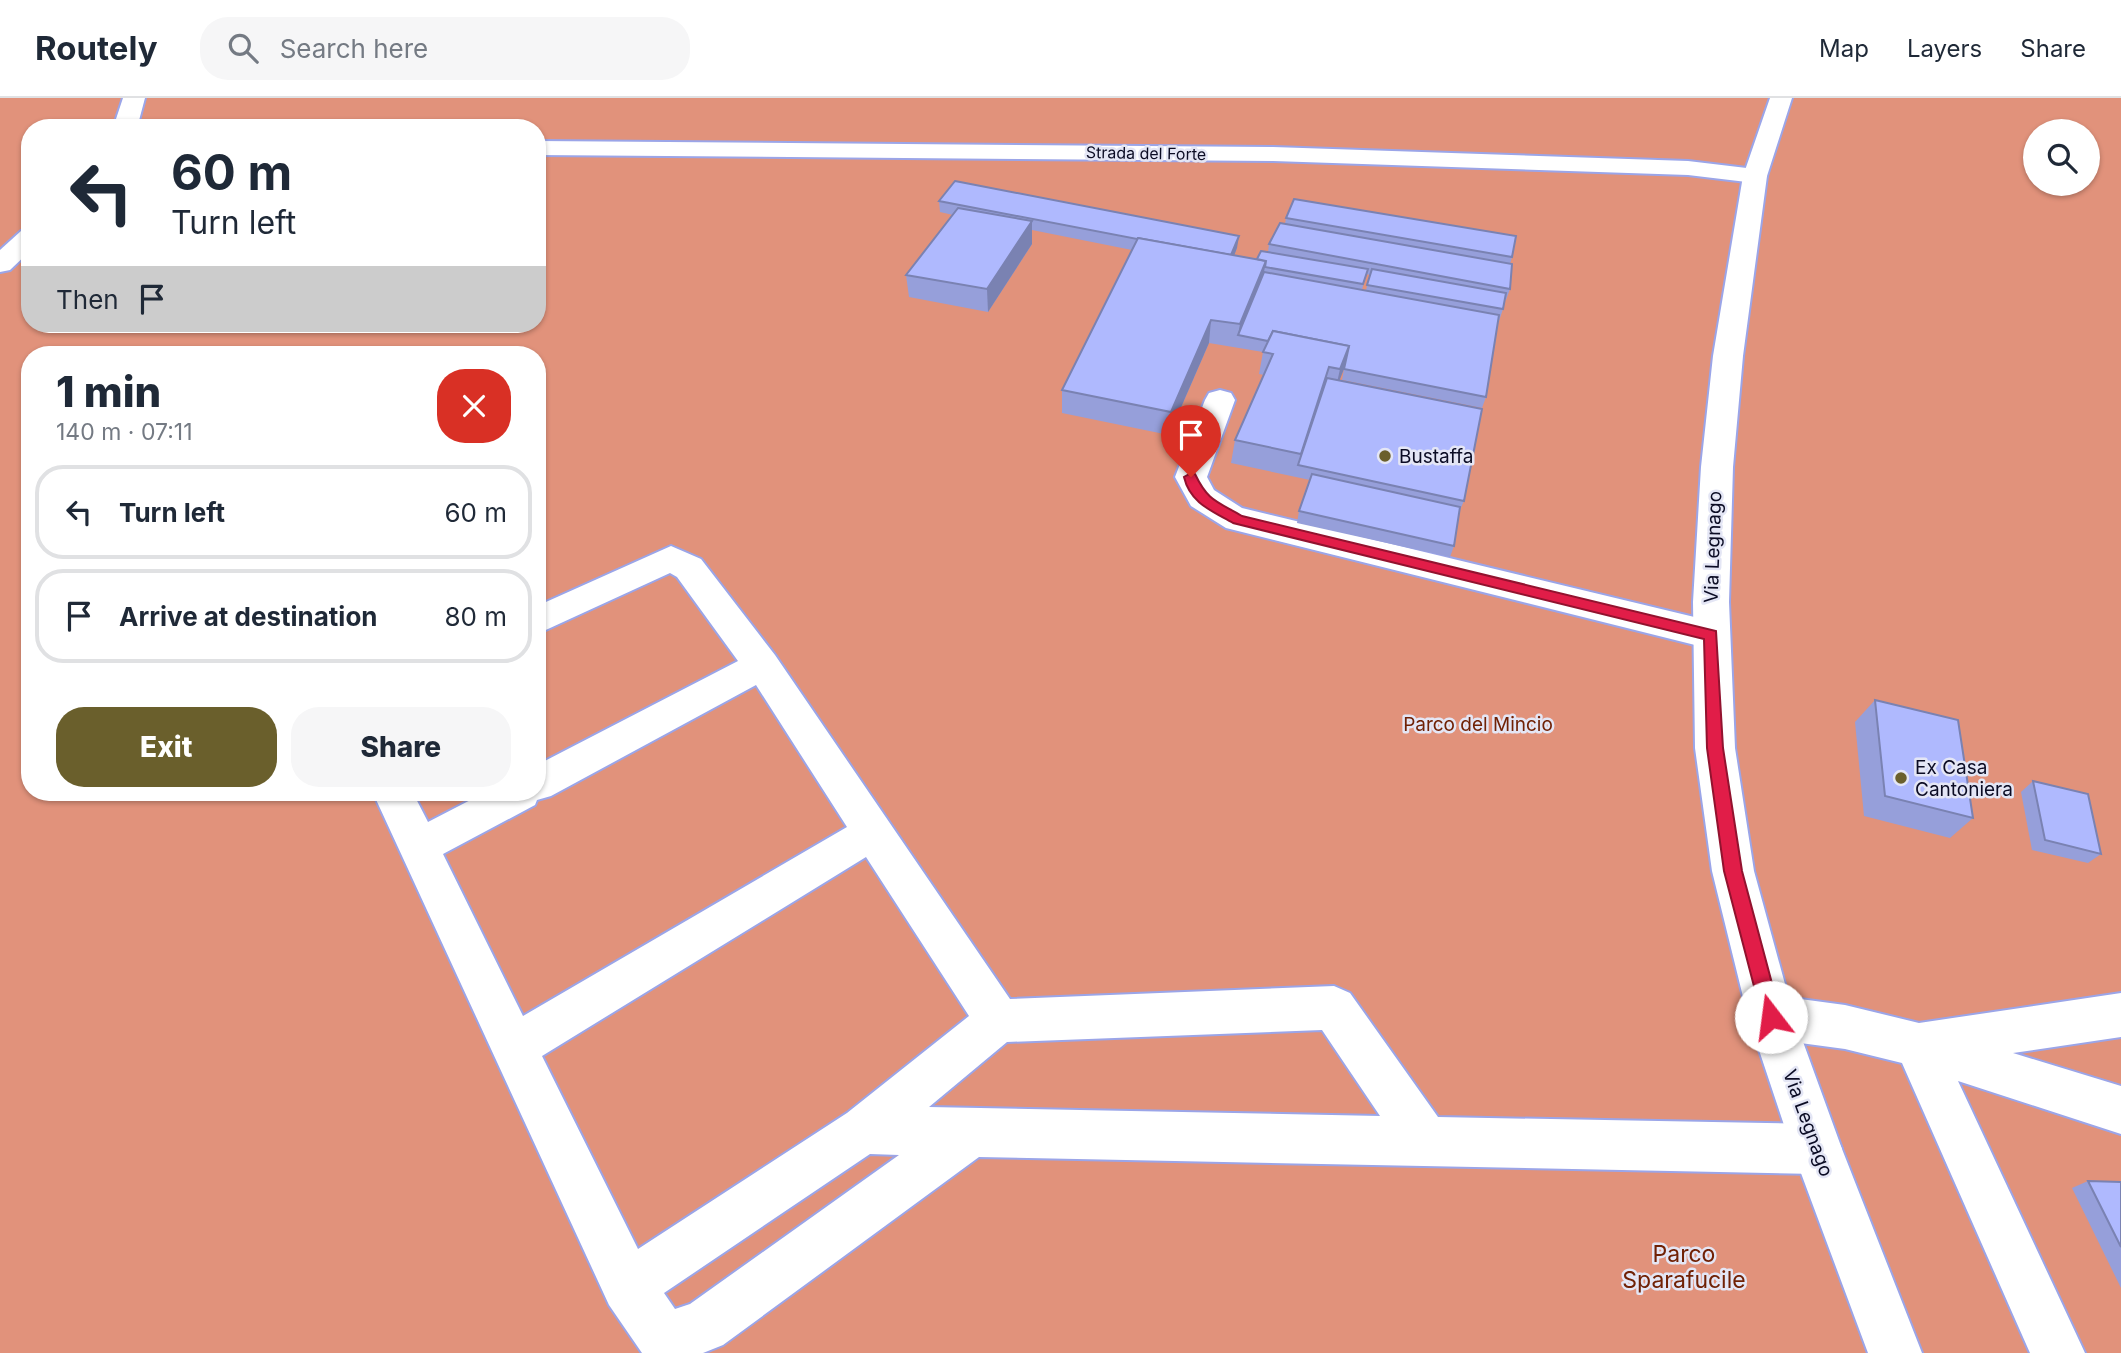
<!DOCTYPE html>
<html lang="en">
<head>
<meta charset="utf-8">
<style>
	:root { --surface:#fff; --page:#f6f6f7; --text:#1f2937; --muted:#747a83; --line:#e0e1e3; --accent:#6a5f2c }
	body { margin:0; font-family:Inter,sans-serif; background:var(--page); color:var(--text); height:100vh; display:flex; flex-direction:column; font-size:26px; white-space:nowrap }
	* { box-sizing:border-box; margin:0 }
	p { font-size:23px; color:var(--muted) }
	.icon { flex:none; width:38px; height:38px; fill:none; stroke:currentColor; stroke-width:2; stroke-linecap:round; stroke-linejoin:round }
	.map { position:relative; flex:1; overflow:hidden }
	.side { position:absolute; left:21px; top:248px; width:525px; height:455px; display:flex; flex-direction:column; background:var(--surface); border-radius:28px; box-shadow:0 2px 5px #0004 }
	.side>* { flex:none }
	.guide { position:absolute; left:21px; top:21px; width:525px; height:214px; border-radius:28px; box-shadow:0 2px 5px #0004; background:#fff; color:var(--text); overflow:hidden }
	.fabs { position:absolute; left:2023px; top:21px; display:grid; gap:14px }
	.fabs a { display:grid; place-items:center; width:77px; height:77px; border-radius:50%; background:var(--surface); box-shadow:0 2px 5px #0004; font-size:35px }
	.pin { position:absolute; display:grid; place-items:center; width:60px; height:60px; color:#fff; margin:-72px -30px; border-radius:50% 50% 50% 0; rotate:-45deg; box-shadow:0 0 7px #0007 }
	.pin .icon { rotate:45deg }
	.me { position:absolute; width:77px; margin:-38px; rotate:345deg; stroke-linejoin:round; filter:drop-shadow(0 0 5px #0008) }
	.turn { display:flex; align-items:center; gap:24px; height:147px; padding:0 35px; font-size:32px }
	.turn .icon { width:91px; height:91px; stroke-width:2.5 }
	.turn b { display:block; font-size:49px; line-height:60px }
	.then { display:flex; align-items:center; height:66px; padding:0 35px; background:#0003; gap:14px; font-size:26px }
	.round { display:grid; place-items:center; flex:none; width:74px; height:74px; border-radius:28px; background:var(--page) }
	.overview { display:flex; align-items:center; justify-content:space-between; height:119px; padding:0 35px }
	h1 { font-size:42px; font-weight:800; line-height:52px }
	.action { display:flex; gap:14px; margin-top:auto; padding:14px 35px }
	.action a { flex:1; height:80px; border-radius:28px; background:var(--accent); color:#fff; font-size:28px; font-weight:800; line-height:80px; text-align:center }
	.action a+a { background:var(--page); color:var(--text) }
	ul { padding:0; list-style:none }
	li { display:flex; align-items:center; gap:21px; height:94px; margin:0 14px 10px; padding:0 21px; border:4px solid var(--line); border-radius:28px }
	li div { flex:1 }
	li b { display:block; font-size:26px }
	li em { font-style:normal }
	header { display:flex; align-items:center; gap:42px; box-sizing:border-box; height:98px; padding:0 35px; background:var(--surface); border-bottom:2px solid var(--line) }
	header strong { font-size:33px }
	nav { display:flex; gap:38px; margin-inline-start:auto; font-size:24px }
	.search { width:490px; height:63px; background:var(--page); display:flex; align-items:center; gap:18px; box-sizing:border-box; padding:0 24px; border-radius:28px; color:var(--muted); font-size:26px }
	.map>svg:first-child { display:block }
</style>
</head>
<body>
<header>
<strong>Routely</strong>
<div class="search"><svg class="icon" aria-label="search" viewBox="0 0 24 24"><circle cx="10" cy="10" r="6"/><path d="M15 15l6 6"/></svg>Search here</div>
<nav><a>Map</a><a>Layers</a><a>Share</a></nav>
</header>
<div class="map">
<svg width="2121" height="1255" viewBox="0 0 2121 1255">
	<rect width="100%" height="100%" fill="#d3d8f5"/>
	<path fill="#e1927b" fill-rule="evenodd" d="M0,0H2121V1255H0ZM30,30H537V226H30ZM2035,33H2088V86H2035ZM30,257H537V695H30Z"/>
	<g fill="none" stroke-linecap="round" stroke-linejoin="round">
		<g stroke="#9ba5e8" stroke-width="4">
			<g id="minor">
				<polygon points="123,0 145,0 137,30 113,30"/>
				<polygon points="537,43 1273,49 1688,63 1755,71 1764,73 1767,78 1764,83 1755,85 1688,77 1273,63 537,57"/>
				<polygon points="30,131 30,153 10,172 0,174 0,152 21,133"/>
				<polygon points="1220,292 1231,295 1235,302 1207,379 1214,392 1242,410 1711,523 1724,527 1729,537 1724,547 1711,551 1226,430 1191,408 1175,379 1205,302 1209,295"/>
				<path d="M671,448L701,461L775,557L1010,901L1334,888L1350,895L1438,1019L1817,1026L1834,1034L1842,1051L1834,1068L1817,1076L979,1059L723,1247L703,1255H642L609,1207L373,695H413L428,724L484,695H537V667L738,563L677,479L670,475L537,536V508ZM756,587L847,729L523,918L443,756L535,707L537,702L551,698ZM866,759L969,918L847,1015L638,1151L542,958ZM1322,932L1380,1018L929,1009L1007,944ZM870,1056L899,1057L690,1206L675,1211L664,1195Z"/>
				<polygon points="2121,895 2121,939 2013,955 2121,988 2121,1036 1958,983 2085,1255 2030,1255 1902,965 1845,951 1771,941 1755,934 1748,919 1755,904 1771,897 1845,907 1919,925"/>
			</g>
		</g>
		<g stroke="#9ba5e8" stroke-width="4">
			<polygon id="major" points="1770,0 1792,0 1767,78 1743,258 1733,369 1729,504 1735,650 1754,773 1794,919 1842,1051 1922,1255 1868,1255 1792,1051 1748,919 1712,773 1695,650 1693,504 1701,369 1713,258 1743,78"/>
		</g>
		<use href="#minor" fill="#fff" fill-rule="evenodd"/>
		<use href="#major" fill="#fff" fill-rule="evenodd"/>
	</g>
	<g fill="#969fda" fill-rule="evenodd">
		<path d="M939,103L1237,150L1234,157L1257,161L1268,154L1269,146L1285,126L1286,120L1512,159L1510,166V191L1506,202H1505L1503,211L1499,223H1498L1486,299L1482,310L1342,282L1344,271L1339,282L1464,403L1459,414L1454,448L1450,459L1297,425L1299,413L1310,382L1231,365L1235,342L1264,277L1259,276L1263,254L1209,245L1169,337L1062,315V292L1132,152L1032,132V146L988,214L909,199L906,177L953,117L940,114ZM1366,176L1370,177L1366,192H1362Z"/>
		<polygon points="1875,602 1973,720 1950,740 1864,718 1855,624"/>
		<polygon points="2033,683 2101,756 2088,765 2032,752 2021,694"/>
		<polygon points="2088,1083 2121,1084 2121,1190 2072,1090"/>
	</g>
	<g fill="#7a82b2">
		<polygon points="1032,123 1032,146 988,214 987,191"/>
		<polygon points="1239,138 1237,150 1229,171 1230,159"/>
		<polygon points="1266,163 1262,185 1238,237 1240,226"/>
		<polygon points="1211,222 1209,245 1169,337 1171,314"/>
		<polygon points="1349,248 1344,271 1335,294 1340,271"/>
	</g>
	<g fill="#afb9fe" stroke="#7a82b2" stroke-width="2">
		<polygon points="955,83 1239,138 1231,157 1138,140 1137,141 939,103"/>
		<polygon points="1294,101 1516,138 1512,159 1286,120"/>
		<polygon points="958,110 1032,123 987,191 906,177"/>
		<polygon points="1280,125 1512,166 1510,191 1269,146"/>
		<polygon points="1138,140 1266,163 1240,226 1211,222 1171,314 1062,292"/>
		<polygon points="1261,153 1368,171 1363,186 1265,169 1266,163 1257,161"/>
		<polygon points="1372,171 1506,195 1503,211 1367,187"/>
		<polygon points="1264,174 1499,217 1486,299 1344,271 1349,248 1273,233 1268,243 1238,237"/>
		<polygon points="1273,233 1349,248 1340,271 1329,269 1301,356 1235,342 1273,256 1263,254"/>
		<polygon points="1327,280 1482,311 1464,403 1298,367"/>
		<polygon points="1312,376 1460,409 1454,448 1299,413"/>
		<polygon points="1875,602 1958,622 1973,720 1885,698"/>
		<polygon points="2033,683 2088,696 2101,756 2045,742"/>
		<polygon points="2088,1083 2121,1084 2121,1149"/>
	</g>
	<path fill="#e11d48" stroke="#92132f" stroke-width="2" d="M1191,375L1195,376C1208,403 1216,403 1242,418L1716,533L1723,650L1742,773L1781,919L1778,925L1771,928L1765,925L1762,919L1724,773L1707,650L1704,541L1233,425C1212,413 1190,405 1184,379Z"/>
	<g fill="#6a5f2c" stroke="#e4e6f5" stroke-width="2.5">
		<circle cx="1385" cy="358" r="7"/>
		<circle cx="1901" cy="680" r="7"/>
	</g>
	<g text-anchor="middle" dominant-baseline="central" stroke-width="5" stroke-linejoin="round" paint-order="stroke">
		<g font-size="16" fill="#0b0c24" stroke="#e4e6f5">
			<text transform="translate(1146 55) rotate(1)">Strada del Forte</text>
		</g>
		<g font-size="19" fill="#0b0c24" stroke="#e4e6f5" text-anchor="start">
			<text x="1399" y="358">Bustaffa</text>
			<text x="1915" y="669">Ex Casa<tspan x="1915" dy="22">Cantoniera</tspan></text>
		</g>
		<g font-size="19" fill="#0b0c24" stroke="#e4e6f5">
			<text transform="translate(1713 449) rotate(-88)">Via Legnago</text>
			<text transform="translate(1808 1025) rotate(70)">Via Legnago</text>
		</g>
		<g font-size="19" fill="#702105" stroke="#e4e6f5">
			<text x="1478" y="626">Parco del Mincio</text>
		</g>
		<g font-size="23" fill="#702105" stroke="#e4e6f5">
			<text x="1684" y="1156">Parco<tspan x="1684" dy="26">Sparafucile</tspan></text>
		</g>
	</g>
</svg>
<div class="fabs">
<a><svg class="icon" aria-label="search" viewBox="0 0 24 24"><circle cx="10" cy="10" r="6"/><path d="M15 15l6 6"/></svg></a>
</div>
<div class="pin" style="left:1191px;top:379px;background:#d93025"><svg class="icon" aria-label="arrive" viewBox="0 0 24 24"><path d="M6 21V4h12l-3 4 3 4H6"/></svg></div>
<svg class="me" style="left:1771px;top:919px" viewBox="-20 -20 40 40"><circle r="19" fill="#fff"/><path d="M0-13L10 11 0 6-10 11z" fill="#e11d48"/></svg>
<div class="guide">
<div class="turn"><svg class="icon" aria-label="left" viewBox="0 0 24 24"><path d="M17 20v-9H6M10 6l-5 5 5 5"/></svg><div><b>60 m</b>Turn left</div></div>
<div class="then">Then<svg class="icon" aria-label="arrive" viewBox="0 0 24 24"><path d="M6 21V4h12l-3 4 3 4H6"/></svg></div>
</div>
<section class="side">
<div class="overview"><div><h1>1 min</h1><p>140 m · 07:11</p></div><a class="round" style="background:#d93025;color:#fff"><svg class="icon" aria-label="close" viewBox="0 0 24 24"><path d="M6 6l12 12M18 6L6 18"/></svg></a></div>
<ul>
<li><svg class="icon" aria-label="left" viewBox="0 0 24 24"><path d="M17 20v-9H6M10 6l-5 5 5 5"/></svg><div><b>Turn left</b></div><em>60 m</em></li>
<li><svg class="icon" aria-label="arrive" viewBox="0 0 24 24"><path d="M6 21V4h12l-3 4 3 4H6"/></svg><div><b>Arrive at destination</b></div><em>80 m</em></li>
</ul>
<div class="action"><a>Exit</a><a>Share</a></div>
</section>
</div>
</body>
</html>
